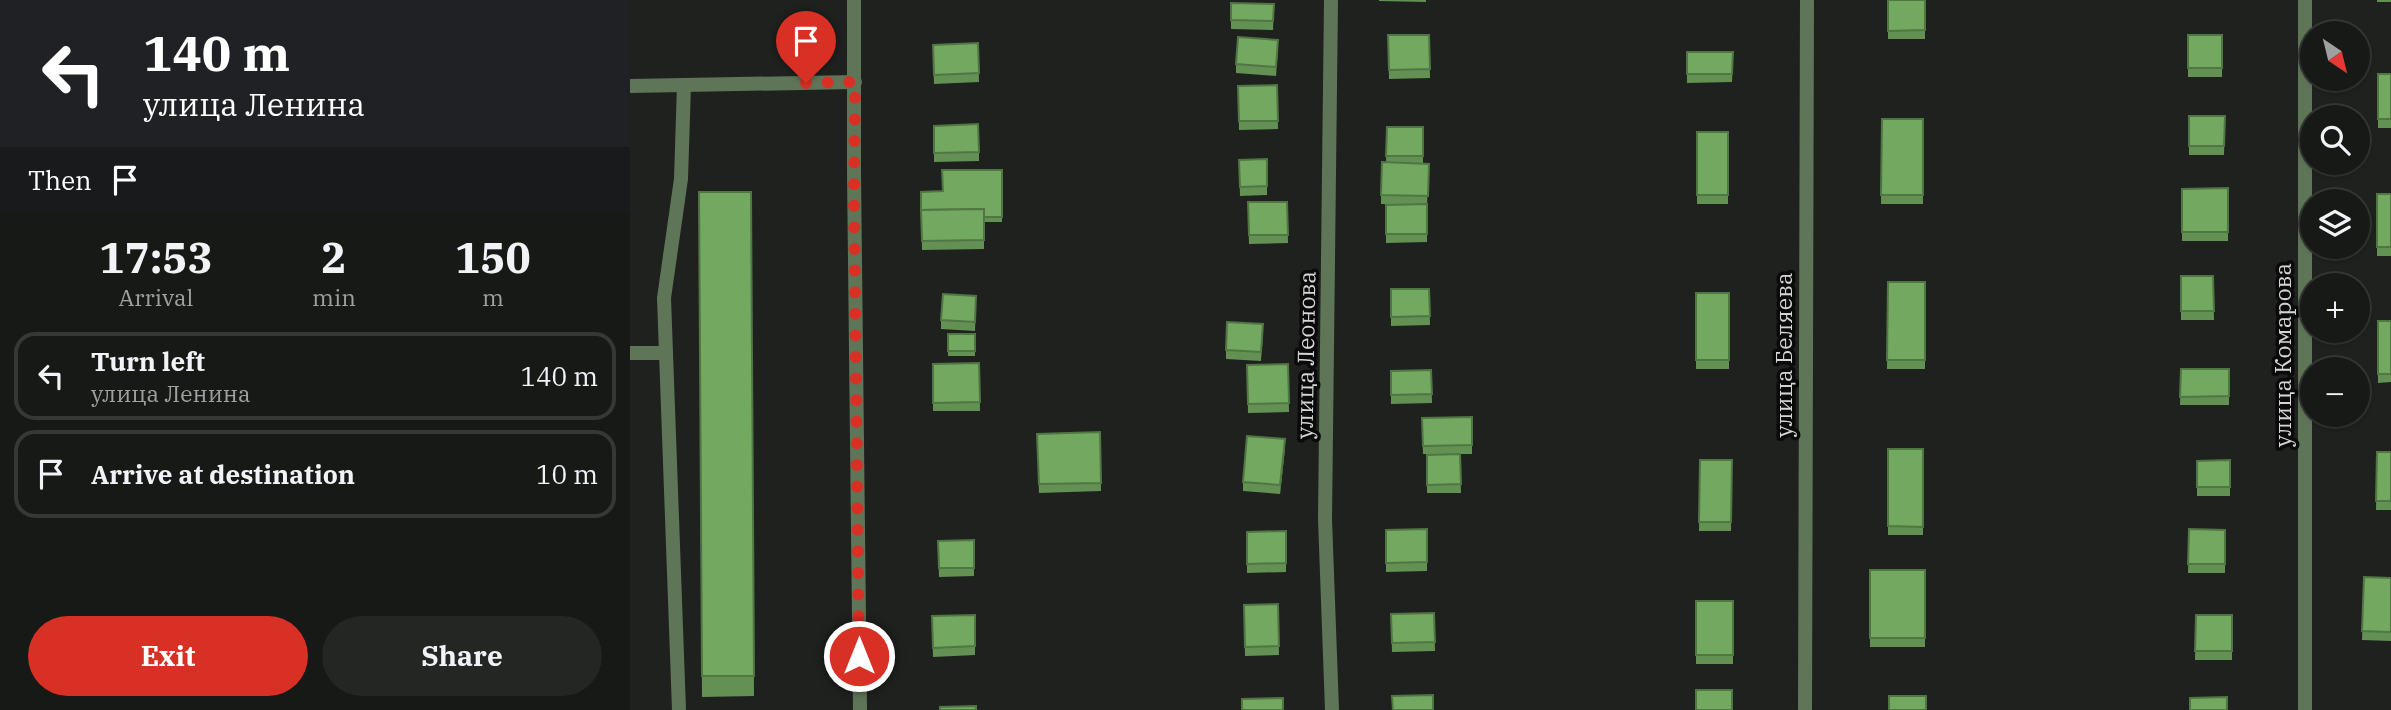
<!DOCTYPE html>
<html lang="en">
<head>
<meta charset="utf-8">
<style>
	:root { --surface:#171916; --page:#242623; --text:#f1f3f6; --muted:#9ea0a1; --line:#363835; --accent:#d93025 }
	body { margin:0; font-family:"IBM Plex Serif",serif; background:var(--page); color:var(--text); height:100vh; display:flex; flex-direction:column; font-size:26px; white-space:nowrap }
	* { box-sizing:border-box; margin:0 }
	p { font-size:23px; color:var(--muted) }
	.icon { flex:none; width:38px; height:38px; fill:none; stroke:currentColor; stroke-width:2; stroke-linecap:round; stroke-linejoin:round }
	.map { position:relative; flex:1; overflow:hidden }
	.panel { display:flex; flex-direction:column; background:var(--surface); width:630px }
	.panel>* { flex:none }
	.top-card { background:#202124; color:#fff; overflow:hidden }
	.needle { width:46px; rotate:145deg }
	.buttons { position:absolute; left:1670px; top:21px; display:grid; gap:14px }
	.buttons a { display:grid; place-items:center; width:70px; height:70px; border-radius:50%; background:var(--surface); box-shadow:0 2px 5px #0004,0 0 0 2px var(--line); font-size:35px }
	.pin { position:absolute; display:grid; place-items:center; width:60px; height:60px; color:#fff; margin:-72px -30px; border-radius:50% 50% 50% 0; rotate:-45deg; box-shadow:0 0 7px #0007 }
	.pin .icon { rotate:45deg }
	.me { position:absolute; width:77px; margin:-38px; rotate:0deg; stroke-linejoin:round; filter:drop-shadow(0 0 5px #0008) }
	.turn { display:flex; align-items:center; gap:24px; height:147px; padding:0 28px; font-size:32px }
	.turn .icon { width:91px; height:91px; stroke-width:2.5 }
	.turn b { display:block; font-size:49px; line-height:60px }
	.then { display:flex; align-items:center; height:66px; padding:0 28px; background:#0003; gap:14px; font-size:26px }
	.eta { display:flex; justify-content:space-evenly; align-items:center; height:119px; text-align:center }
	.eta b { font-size:42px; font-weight:700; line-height:49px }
	.action { display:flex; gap:14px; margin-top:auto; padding:14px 28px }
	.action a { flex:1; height:80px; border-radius:42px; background:var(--accent); color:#fff; font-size:28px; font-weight:700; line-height:80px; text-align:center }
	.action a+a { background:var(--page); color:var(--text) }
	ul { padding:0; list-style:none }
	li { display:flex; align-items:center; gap:21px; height:88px; margin:0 14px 10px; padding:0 14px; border:4px solid var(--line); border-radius:21px }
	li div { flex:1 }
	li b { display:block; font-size:26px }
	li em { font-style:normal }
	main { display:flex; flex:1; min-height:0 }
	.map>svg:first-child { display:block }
</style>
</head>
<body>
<main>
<section class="panel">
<div class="top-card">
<div class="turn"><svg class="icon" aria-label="left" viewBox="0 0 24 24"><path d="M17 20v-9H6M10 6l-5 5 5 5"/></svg><div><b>140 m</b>улица Ленина</div></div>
<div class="then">Then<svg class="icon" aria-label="arrive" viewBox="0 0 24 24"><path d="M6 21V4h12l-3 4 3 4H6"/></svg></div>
</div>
<div class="eta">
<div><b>17:53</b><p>Arrival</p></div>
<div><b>2</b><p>min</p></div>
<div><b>150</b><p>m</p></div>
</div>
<ul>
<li><svg class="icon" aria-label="left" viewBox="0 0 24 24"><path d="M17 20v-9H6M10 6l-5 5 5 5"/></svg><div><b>Turn left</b><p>улица Ленина</p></div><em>140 m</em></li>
<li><svg class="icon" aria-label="arrive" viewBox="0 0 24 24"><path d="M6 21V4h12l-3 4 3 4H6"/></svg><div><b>Arrive at destination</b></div><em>10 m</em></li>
</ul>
<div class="action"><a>Exit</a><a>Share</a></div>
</section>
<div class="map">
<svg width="1761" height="710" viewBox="0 0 1761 710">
	<rect width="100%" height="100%" fill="#1f211e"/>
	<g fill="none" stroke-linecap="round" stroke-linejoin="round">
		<g stroke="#5f7558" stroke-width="14">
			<polyline points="0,353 36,353"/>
			<polyline points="49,710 34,298 51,179 54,85"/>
		</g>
		<g stroke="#5f7558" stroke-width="14">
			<polyline points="224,0 224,172 230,710"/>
			<polyline points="701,0 695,519 702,710"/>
			<polyline points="1175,710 1177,0"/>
			<polyline points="1675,710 1675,0"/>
		</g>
		<polyline stroke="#5f7558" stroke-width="14" points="0,86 225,82"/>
	</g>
	<g fill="#639053">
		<polygon points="749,0 796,0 796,2 749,1"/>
		<rect x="1258" y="0" width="37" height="39"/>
		<rect x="1747" y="0" width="14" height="2"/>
		<polygon points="601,3 644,4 643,30 601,29"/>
		<polygon points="758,35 799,35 800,78 759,79"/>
		<rect x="1558" y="35" width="34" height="42"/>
		<polygon points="348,43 349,82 304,84 303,54"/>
		<polygon points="648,49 646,76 606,73 606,64"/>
		<polygon points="1057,52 1103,52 1102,82 1057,83"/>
		<rect x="1748" y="74" width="13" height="54"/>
		<polygon points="647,85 648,129 609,130 608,86"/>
		<polygon points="1559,116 1595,116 1594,155 1559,155"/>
		<polygon points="1252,119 1293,119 1293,204 1251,204"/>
		<polygon points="304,126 349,152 349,161 304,162"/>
		<polygon points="757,127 793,127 793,164 799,164 797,205 797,242 756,243 756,205 785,205 751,204 751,195 756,163"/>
		<rect x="1067" y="132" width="31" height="72"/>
		<polygon points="637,159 637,195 610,196 609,160"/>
		<polygon points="372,170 372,222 354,222 354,219 354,249 292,250 291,192 313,191"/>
		<polygon points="1598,188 1598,241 1552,241 1552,189"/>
		<polygon points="69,192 121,192 124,696 72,697"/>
		<rect x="1747" y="194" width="14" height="62"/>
		<polygon points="618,202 657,202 658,243 619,244"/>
		<polygon points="1551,276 1583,276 1584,320 1551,320"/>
		<polygon points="1258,282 1295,282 1295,369 1257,369"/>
		<polygon points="761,289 799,289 800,325 761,326"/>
		<rect x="1066" y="293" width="33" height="76"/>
		<polygon points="346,305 345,331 311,329 311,320"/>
		<polygon points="1748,321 1761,321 1761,382 1748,383"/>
		<polygon points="633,333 631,361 596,359 596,350"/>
		<rect x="318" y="334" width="27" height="22"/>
		<polygon points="349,363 350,411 303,411 303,364"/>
		<polygon points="658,364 659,412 618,413 617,365"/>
		<polygon points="1551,369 1599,369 1599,405 1550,405"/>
		<polygon points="801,370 802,403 761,404 761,371"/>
		<polygon points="842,417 842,454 830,454 831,493 797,493 797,455 816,454 793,454 792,418"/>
		<polygon points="470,432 471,491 409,493 407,434"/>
		<polygon points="655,448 650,494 613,491 613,482"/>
		<rect x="1258" y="449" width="35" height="86"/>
		<polygon points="1747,452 1761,452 1761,510 1746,510"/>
		<polygon points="1070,460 1102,460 1101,531 1069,531"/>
		<polygon points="1600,460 1600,496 1567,496 1567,461"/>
		<polygon points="797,529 797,571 756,572 756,530"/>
		<polygon points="1559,529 1595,530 1595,573 1558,573"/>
		<polygon points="656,531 656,572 617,573 617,532"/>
		<polygon points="344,540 344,576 309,577 308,541"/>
		<rect x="1240" y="570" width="55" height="77"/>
		<polygon points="1734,577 1761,578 1761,641 1732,640"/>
		<rect x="1066" y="601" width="37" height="63"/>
		<polygon points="648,604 649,655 615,656 614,605"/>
		<polygon points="804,613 805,651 762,652 761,614"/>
		<polygon points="345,615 345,655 303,657 302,616"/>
		<polygon points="1566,615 1602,615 1602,660 1565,660"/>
	</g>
	<polygon fill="#507644" points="655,439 655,448 650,494 650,485"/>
	<g fill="#73a861" stroke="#507644" stroke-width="2">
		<polygon points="1258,0 1295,0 1295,30 1258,31"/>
		<polygon points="601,3 644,4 643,21 601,20"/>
		<polygon points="758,35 799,35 800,69 759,70"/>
		<rect x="1558" y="35" width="34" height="33"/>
		<polygon points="608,37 648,40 646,67 606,64"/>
		<polygon points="348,43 349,73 304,75 303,45"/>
		<polygon points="1057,52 1103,52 1102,74 1057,74"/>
		<rect x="1748" y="74" width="13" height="45"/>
		<polygon points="647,85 648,121 609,121 608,86"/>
		<polygon points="1559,116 1595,116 1594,146 1559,146"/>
		<polygon points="1252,119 1293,119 1293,195 1251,195"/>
		<polygon points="348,124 349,152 304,153 304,126"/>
		<polygon points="757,127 793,127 793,156 756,156"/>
		<rect x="1067" y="132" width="31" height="63"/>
		<polygon points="637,159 637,186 610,187 609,160"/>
		<polygon points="752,162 799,164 798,196 751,195"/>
		<polygon points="312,170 372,170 372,217 354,217 354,209 291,210 291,192 313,191"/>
		<polygon points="1598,188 1598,232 1552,232 1552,189"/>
		<polygon points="69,192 121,192 124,676 72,676"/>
		<rect x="1747" y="194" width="14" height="53"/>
		<polygon points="618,202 657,202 658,235 619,235"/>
		<polygon points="797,204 797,234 756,234 756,205"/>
		<polygon points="354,209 354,240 292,241 291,210"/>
		<polygon points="1551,276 1583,276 1584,311 1551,311"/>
		<polygon points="1258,282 1295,282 1295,360 1257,360"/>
		<polygon points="761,289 799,289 800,316 761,317"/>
		<rect x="1066" y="293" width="33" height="67"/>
		<polygon points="313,294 346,296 345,322 311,320"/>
		<rect x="1748" y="321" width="13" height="53"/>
		<polygon points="597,322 633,324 631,352 596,350"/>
		<rect x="318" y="334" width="27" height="17"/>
		<polygon points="349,363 350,402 303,403 303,364"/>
		<polygon points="658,364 659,403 618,404 617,365"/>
		<polygon points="1551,369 1599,369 1599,396 1550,397"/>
		<polygon points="801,370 802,394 761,395 761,371"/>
		<polygon points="842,417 842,445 793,446 792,418"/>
		<polygon points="470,432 471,483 409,484 407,434"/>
		<polygon points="617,436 655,439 650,485 613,482"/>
		<polygon points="1258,449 1293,449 1293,527 1258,526"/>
		<polygon points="1747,452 1761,452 1761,501 1746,501"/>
		<polygon points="830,454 831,484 797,485 797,455"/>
		<polygon points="1070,460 1102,460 1101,522 1069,522"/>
		<polygon points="1600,460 1600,487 1567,487 1567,461"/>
		<polygon points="797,529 797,562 756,563 756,530"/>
		<polygon points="1559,529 1595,530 1595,564 1558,564"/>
		<polygon points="656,531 656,563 617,564 617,532"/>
		<polygon points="344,540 344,568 309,568 308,541"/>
		<rect x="1240" y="570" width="55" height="68"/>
		<polygon points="1734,577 1761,578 1761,632 1732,631"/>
		<rect x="1066" y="601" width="37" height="54"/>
		<polygon points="648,604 649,646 615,647 614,605"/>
		<polygon points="804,613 805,642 762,643 761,614"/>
		<polygon points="345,615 345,646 303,648 302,616"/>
		<polygon points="1566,615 1602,615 1602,651 1565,651"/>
		<rect x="1066" y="690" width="36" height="20"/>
		<polygon points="803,695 803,710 763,710 762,696"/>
		<rect x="1259" y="696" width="37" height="14"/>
		<polygon points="1597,697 1597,710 1560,710 1560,698"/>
		<polygon points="653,698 653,710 612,710 612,699"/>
		<polygon points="346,706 346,710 310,710 310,707"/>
	</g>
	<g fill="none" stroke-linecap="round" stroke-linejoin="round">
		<polyline stroke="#d93025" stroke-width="12" stroke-dasharray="0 21.6" points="176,83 225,82 224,198 229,656"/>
	</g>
	<g text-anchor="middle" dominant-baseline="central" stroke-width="7" stroke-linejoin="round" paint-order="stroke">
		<g font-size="23" fill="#d4d5d4" stroke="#090a09">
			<text transform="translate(675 355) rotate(-89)">улица Леонова</text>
			<text transform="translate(1153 355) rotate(-90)">улица Беляева</text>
			<text transform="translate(1652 355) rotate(-90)">улица Комарова</text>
		</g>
	</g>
</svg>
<div class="buttons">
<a><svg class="needle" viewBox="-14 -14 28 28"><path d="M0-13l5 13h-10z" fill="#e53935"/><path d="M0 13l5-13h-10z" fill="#9ea0a1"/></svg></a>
<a><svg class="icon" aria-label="search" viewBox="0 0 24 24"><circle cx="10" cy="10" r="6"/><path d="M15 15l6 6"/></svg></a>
<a><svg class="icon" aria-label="layers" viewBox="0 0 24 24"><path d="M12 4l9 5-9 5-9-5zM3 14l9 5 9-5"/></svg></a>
<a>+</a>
<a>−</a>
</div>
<div class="pin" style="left:176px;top:83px;background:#d93025"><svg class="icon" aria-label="arrive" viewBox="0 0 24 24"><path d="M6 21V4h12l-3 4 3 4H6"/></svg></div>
<svg class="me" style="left:229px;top:656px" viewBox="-20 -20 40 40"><circle r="17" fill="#d93025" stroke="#fff" stroke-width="3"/><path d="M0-11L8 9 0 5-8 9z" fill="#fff"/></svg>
</div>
</main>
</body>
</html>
